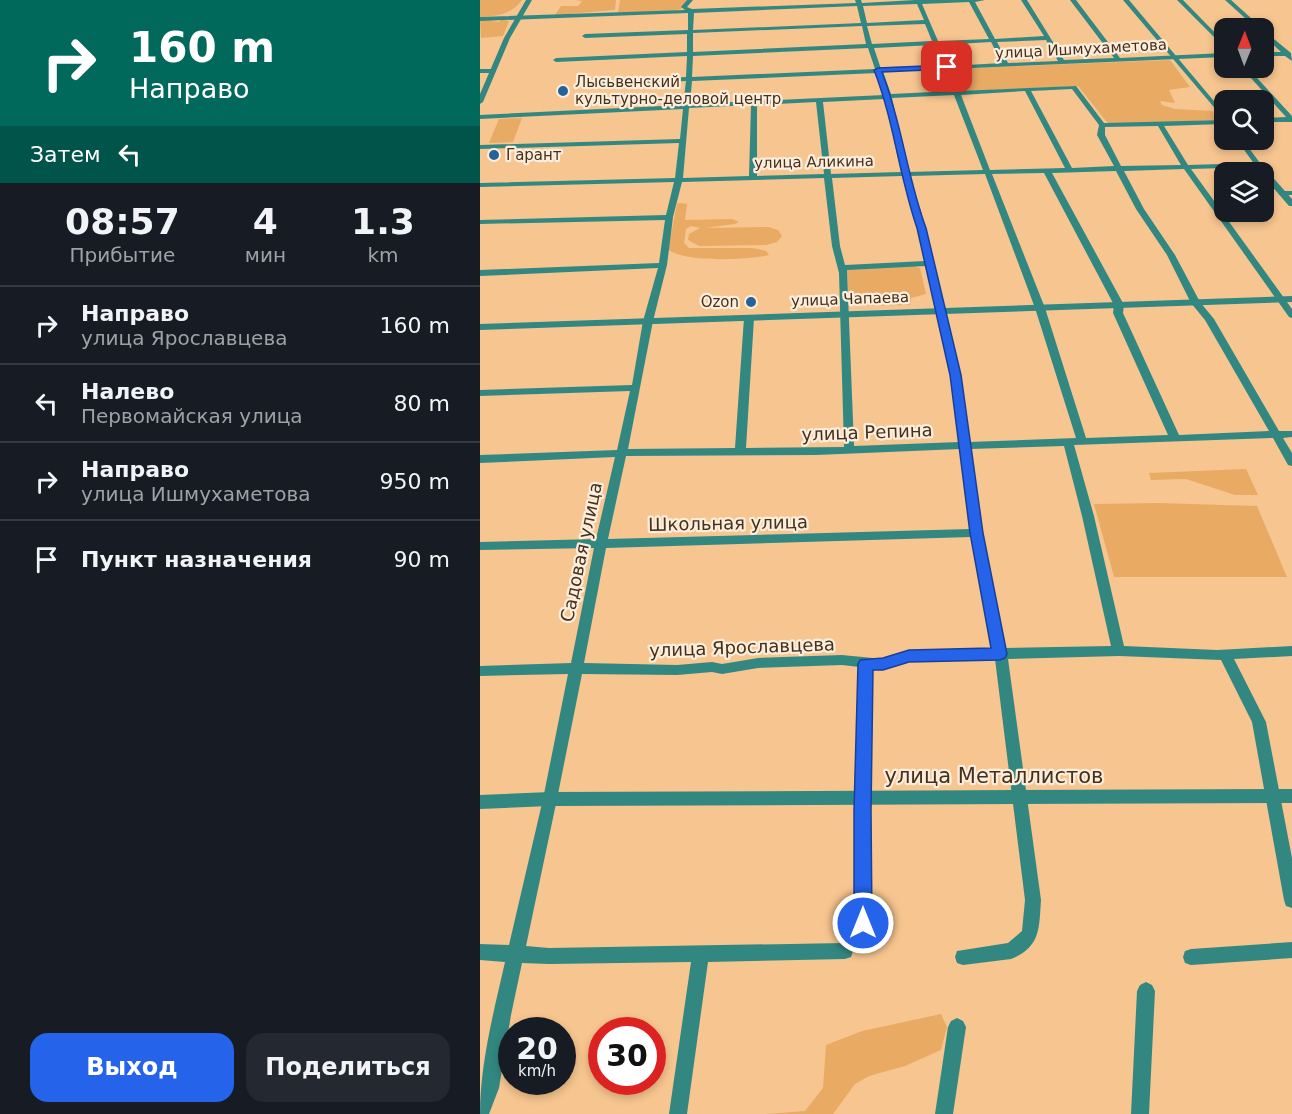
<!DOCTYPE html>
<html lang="ru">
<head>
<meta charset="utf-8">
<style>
	:root { --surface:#171b24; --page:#242831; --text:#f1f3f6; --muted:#9ea1a6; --line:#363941; --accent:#2563eb }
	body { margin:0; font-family:"DejaVu Sans",sans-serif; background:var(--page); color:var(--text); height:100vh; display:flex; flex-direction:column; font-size:22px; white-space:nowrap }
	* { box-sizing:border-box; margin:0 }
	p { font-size:20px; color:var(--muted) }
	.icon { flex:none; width:33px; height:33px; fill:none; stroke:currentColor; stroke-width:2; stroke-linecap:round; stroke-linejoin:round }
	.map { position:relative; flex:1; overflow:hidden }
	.sheet { display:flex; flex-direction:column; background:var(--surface); width:480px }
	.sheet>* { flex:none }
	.hud { background:#00695c; color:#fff; overflow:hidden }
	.needle { width:39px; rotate:1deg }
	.buttons { position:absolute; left:734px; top:18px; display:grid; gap:12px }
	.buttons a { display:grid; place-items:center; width:60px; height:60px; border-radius:12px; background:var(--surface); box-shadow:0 3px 9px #0003; font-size:30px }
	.speed { position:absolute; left:18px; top:1017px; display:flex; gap:12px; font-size:30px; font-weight:700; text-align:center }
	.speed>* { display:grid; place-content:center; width:78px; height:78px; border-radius:50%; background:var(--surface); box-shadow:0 3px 9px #0003; line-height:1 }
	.speed small { font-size:15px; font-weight:400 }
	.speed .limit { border:9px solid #d22; background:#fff; color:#111 }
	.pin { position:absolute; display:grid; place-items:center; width:51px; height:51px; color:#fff; margin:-26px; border-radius:12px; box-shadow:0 3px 9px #0006 }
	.me { position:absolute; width:66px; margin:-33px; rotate:0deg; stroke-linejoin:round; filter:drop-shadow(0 0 4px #0008) }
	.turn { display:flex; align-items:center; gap:21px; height:126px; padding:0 30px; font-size:27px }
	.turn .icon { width:78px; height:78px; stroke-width:2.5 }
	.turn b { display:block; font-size:42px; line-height:51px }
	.then { display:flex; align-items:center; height:57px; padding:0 30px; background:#0003; gap:12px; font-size:22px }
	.eta { display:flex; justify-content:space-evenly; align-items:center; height:102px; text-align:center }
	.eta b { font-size:36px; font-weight:700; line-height:42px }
	.primary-button { display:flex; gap:12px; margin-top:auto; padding:12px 30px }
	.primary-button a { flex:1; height:69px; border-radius:18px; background:var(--accent); color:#fff; font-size:24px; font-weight:700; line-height:69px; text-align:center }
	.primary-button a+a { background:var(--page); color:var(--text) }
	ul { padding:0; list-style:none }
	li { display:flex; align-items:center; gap:18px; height:78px; padding:0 30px; border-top:2px solid var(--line) }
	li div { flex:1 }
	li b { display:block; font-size:22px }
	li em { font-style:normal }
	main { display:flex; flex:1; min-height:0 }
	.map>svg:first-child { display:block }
</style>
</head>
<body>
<main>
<section class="sheet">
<div class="hud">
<div class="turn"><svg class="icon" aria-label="right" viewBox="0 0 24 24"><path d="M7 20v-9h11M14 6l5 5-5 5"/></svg><div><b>160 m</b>Направо</div></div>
<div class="then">Затем<svg class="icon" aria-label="left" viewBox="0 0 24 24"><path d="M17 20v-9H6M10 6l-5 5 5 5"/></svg></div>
</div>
<div class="eta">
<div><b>08:57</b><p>Прибытие</p></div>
<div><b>4</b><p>мин</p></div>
<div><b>1.3</b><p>km</p></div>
</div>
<ul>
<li><svg class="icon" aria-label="right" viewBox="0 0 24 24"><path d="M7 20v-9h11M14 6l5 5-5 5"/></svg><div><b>Направо</b><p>улица Ярославцева</p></div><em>160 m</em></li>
<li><svg class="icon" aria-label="left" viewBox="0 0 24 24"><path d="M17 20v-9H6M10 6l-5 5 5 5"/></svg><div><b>Налево</b><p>Первомайская улица</p></div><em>80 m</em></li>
<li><svg class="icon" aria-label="right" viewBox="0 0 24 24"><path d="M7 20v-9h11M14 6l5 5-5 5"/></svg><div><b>Направо</b><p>улица Ишмухаметова</p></div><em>950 m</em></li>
<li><svg class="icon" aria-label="arrive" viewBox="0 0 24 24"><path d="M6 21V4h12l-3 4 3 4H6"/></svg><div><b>Пункт назначения</b></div><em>90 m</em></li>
</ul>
<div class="primary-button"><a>Выход</a><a>Поделиться</a></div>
</section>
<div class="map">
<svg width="812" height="1114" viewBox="0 0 812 1114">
	<rect width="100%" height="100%" fill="#f7c58f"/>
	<g fill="#e9aa64">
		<path d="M0,0H42C31,15 17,16 0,17Z"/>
		<polygon points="95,0 136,0 135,10 75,15 81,6 98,6 102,1"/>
		<polygon points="140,0 207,0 201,9 194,11 138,13"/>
		<polygon points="0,19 19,22 22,19 29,21 23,36 1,38"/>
		<polygon points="690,60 710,87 689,90 695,103 680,101 682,105 695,109 732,111 739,120 630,124 626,121 598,86 486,91 480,91 471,69"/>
		<polygon points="42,118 33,142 9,143 19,119"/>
		<path d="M200,203L207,204L205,220L252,219L259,222L255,224L224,228L288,227L298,230L302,236L297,242L286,245L219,246L208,240L209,234L220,228L211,226L206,229L204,243L209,248H273L286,251L289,255C269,260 203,263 188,249L197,204Z"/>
		<polygon points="431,265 440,268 446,294 431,298 430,305 369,306 367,269"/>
		<polygon points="766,469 778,495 755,495 706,479 671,480 669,473"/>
		<polygon points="679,503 777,506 807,577 634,577 614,504"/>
		<polygon points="461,1014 467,1027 461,1050 425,1066 389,1076 375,1084 353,1114 286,1114 325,1111 343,1088 346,1045 382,1031"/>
	</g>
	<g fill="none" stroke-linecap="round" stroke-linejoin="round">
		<g fill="#338781" fill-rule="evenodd">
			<path d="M207,0H213L207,7L212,9L376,3L375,0H381L382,3L435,0H505L495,2L515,39L564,36L541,0H547L584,60L634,58L590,0H596L640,58L744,53V57L470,69L479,91L596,86L624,123L744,120V124L684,126L708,165L777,163L781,165L777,167L711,169L812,309V318L809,317L704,169L644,171L664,209L695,255L720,302L734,319L799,431H812V437L803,438L812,453V466L808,465L793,438L594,445L614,516L644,646L737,650L812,646V656L754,659L786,722L812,858V908L806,906L804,900L772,722L741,660L639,656L528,659L561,900C559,928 561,947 531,959L483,965L477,963L475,957L477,951L528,943L542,931L545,900L515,659L429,661L403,669L393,668L389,811L391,923L389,929L383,931L377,929L375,923V811L379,667L362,665L278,668L242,674L232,672L197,675L102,674L77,799L46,946L69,948L365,943L371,945L373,951L371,957L365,959L228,962L207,1114H189L211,962L69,964L42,963L31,1015L19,1088L9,1114H0C0,1063 14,1011 25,962L0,960V944L29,945L63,799L88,674L0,676V666L91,663L114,548L0,550V542L116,539L135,457L0,463V455L137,450L150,391L0,396V390L152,385L163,321L178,268L0,276V270L179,263L185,220L0,224V220L186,215L194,182L0,187V183L195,178L199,143L0,149V145L200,139L203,109L0,119V115L203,105L206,81L100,86L97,84L100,82L206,77L207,56L76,62L73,60L76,58L207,52V34L105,38L102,36L105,34L208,30V13L0,21V17L205,10L201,7ZM489,2L509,39L458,41L442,4ZM437,4L444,20L387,23L383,6ZM377,6L381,23L213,30L214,13ZM445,24L452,41L392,44L387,26ZM382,26L386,44L213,52V33ZM566,40L578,61L528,63L517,42ZM511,42L522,63L469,66L460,45ZM454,45L462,66L401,69L394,48ZM388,48L395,69L212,77L213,56ZM464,69L473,91L411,94L403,72ZM397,73L404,95L210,104L212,81ZM592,89L619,125L617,135L634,166L592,168L551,91ZM545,91L585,168L510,170L481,95ZM474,95L503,170L428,172L412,98ZM405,99L421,172L351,174L343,102ZM336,102L344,174L277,176V105ZM271,105L269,176L203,178L209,108ZM678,126L701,165L641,166L625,135V127ZM636,171L656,209L687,255L711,303L725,320L789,431L699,435L643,313L644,305L572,173ZM564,173L634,305L633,313L688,435L606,438L565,308L512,174ZM505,174L555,308L596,438L489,442L480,375L446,228L430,176ZM422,176L438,228L445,261L365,265L360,246L352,178ZM344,178L352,246L359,273L364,447L266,448L274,318L269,315L264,318L255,448L148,449L173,321L187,265L193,217L202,182ZM446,266L470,375L479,442L374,446L367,270ZM584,446L602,516L631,646L526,648L502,533L490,449ZM480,449L490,529L128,539L146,456L336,455ZM491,537L513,649L429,651L403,659L362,655L278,658L242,664L232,662L197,665L104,663L126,548Z"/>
			<polygon points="697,0 703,0 744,42 744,47"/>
			<polygon points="745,0 751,0 782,28 776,28"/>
			<polygon points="783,30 811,53 812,61 805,56 783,56 783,52 801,52 783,35"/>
			<polygon points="762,68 768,68 812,116 812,122 783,122 783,118 806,117"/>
			<polygon points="0,69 13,69 16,71 13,73 0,73"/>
			<rect x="799" y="191" width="13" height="4"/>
			<polygon points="812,942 812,958 711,965 705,963 703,957 705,951 711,949"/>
			<polygon points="666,982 672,985 675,991 669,1114 651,1114 657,991 660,985"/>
			<polygon points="477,1018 483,1021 486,1027 473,1114 455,1114 468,1027 471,1021"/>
		</g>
		<g fill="#338781" fill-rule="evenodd">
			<polygon points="46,0 52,0 30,38 3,102 0,104 0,94 24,38"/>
			<polygon points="643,0 649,0 744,113 744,119"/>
			<polygon points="757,140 763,140 780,163 812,199 812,206 809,206 783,176 783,172 780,172"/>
			<polygon points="812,296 812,302 0,330 0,324"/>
			<polygon points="812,789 812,803 70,806 0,809 0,795 70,792"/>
		</g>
	</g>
	<path fill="#2563eb" stroke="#184099" stroke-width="1.5" d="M467,65L469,69L402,72C422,123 427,177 446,228L481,375L503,533L527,654L525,658L520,660L429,662L403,670H393L391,811L392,923L389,929L383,932L376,929L374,923V811L378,664L380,660L403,658L429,650L511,648L490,533L470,375L437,228C419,176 414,121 394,70L398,68Z"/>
	<g fill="#246399" stroke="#fdeddd" stroke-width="2">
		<circle cx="83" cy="91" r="6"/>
		<circle cx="14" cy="155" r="6"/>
		<circle cx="271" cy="302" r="6"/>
	</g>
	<g text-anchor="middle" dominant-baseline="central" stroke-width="4.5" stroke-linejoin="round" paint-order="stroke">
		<g font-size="15" fill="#44311b" stroke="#fdeddd">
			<text transform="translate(601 49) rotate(-3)">улица Ишмухаметова</text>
			<text transform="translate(334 162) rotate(-1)">улица Аликина</text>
			<text transform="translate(370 299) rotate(-2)">улица Чапаева</text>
		</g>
		<g font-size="15" fill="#44311b" stroke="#fdeddd" text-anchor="start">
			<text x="95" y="82">Лысьвенский<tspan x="95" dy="17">культурно-деловой центр</tspan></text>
			<text x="26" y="155">Гарант</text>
			<text x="259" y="302" text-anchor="end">Ozon</text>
		</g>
		<g font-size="18" fill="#44311b" stroke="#fdeddd">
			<text transform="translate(387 432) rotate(-2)">улица Репина</text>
			<text transform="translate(248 523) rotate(-1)">Школьная улица</text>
			<text transform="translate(101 552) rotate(-78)">Садовая улица</text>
			<text transform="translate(262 647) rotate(-2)">улица Ярославцева</text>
		</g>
		<g font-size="21" fill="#44311b" stroke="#fdeddd">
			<text x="514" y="776">улица Металлистов</text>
		</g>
	</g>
</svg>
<div class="buttons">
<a><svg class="needle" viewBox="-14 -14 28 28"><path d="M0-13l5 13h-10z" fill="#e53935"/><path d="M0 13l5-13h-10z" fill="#9ea1a6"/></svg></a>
<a><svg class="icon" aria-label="search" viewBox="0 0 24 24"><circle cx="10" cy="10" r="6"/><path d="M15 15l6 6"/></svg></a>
<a><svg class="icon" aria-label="layers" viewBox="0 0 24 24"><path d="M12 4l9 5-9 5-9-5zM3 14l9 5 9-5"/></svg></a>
</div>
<div class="speed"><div>20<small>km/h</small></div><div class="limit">30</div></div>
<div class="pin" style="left:467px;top:67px;background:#d93025"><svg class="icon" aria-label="arrive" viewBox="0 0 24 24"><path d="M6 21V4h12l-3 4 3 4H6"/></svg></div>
<svg class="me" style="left:383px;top:923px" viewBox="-20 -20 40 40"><circle r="17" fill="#2563eb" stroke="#fff" stroke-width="3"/><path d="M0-11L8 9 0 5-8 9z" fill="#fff"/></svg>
</div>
</main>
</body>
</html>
